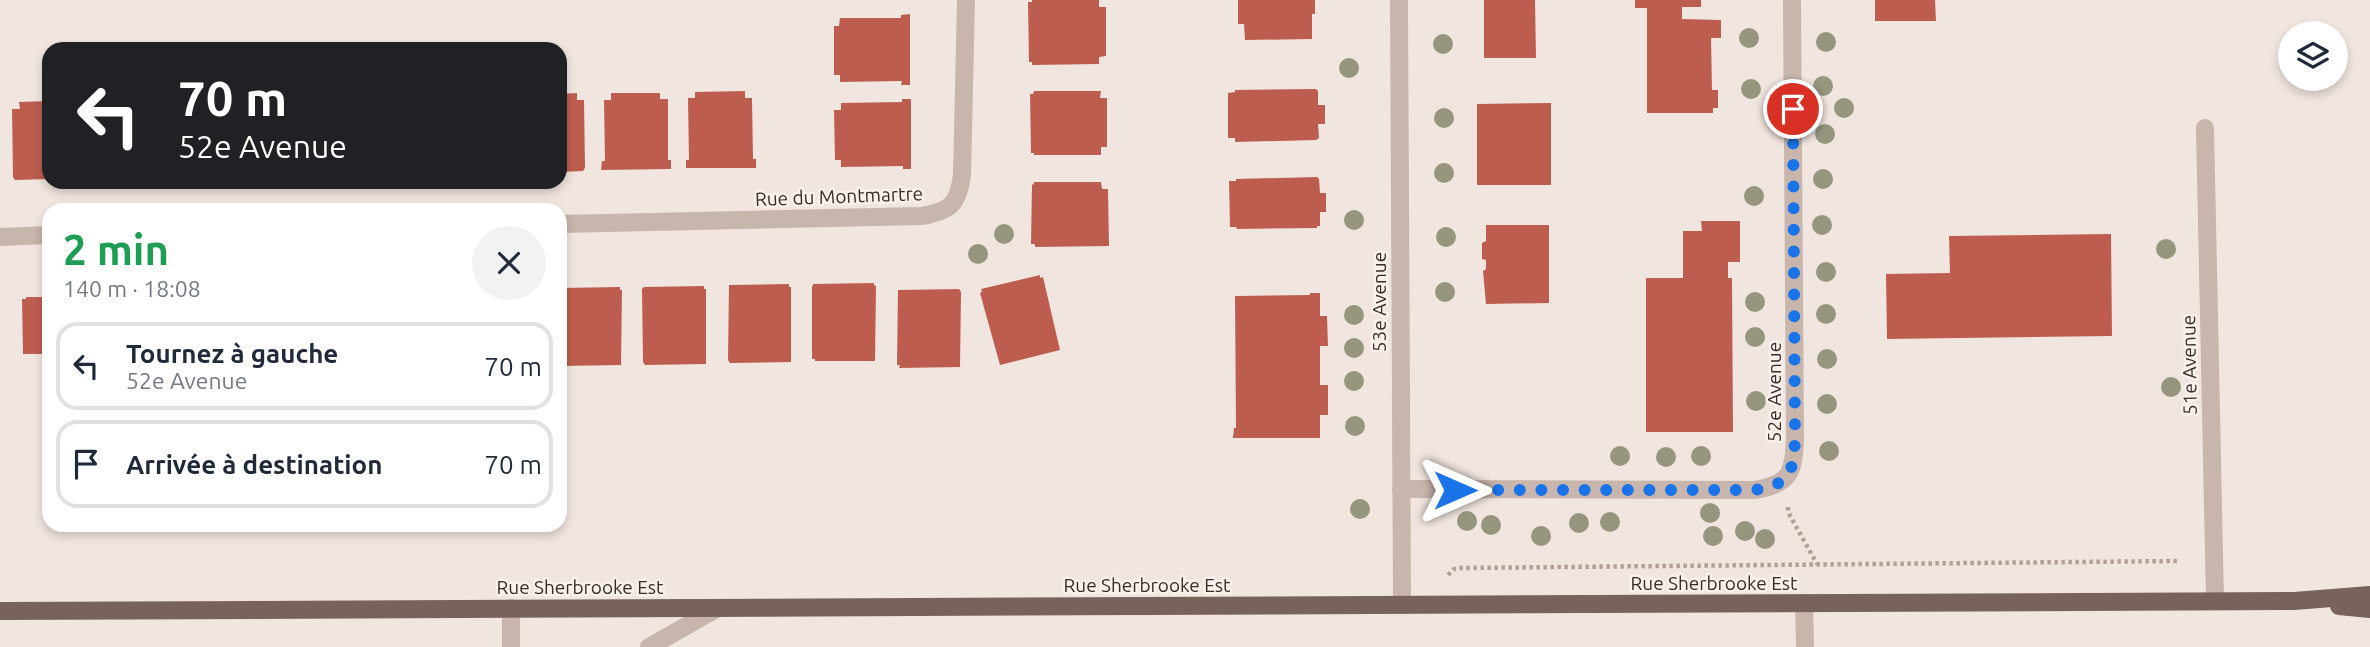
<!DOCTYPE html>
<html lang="fr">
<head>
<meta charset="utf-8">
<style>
	:root { --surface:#fff; --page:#f2f2f3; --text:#1f2937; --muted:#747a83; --line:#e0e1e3 }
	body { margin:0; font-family:Ubuntu,sans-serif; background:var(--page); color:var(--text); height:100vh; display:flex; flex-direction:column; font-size:26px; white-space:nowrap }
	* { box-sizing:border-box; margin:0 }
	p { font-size:23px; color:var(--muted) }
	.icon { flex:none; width:38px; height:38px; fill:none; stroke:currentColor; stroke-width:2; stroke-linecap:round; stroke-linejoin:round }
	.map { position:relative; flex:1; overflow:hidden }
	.drawer { position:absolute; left:42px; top:203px; width:525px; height:329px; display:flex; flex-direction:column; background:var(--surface); border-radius:21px; box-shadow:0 4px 10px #0003 }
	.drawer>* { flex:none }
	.hud { position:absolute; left:42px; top:42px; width:525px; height:147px; border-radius:21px; box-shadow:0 4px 10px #0003; background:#202124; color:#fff; overflow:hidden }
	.controls { position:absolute; left:2278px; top:21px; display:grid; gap:14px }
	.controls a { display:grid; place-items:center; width:70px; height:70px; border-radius:50%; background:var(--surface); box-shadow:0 4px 10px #0003; font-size:35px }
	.pin { position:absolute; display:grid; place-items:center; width:60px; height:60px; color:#fff; margin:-30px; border:4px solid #fff; border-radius:50%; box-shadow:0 2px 7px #0007 }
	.me { position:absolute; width:77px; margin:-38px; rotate:90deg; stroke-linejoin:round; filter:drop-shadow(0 0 5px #0008) }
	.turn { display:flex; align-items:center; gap:24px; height:147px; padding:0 21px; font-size:32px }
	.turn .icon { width:91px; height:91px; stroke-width:2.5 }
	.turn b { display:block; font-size:49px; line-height:60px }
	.round { display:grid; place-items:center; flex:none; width:74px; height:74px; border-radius:37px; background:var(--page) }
	.summary { display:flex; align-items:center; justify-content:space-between; height:119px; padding:0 21px }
	h1 { font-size:42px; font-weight:700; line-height:52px; color:#1e9e55 }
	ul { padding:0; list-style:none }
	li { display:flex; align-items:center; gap:21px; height:88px; margin:0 14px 10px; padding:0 7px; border:4px solid var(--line); border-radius:21px }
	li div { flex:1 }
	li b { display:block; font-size:26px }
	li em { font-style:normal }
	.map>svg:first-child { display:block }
</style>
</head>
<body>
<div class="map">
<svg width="2370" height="647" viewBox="0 0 2370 647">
	<rect width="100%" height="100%" fill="#f1e6df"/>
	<g fill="#bd5d50">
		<polygon points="1032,0 1099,0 1099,7 1106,7 1106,56 1099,57 1099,64 1032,65 1032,62 1029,62 1028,2 1032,2"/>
		<polygon points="1238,0 1315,0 1315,14 1312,14 1312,39 1245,40 1244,24 1238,24"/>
		<polygon points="1484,0 1535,0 1536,58 1484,58"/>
		<polygon points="1635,0 1701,0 1701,7 1682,7 1682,19 1721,20 1721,38 1711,38 1712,90 1718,90 1718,108 1713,108 1713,113 1647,113 1647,8 1635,8"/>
		<polygon points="1875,0 1935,0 1936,21 1875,21"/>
		<polygon points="910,14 910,85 901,85 902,81 840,82 840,75 834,75 834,26 839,26 840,18 901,18 901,15"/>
		<polygon points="1316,89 1318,91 1318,105 1325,105 1325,124 1318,124 1319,138 1316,140 1235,142 1235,138 1228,138 1228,93 1235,92 1235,90"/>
		<polygon points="745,91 745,98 752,98 753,159 756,159 756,168 686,168 686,160 689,160 688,98 695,98 695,92"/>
		<polygon points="1034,91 1101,91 1100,98 1107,98 1107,147 1101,147 1101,155 1034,155 1034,153 1031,153 1030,94 1033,94"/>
		<polygon points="577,93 577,100 584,100 585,168 583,171 560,172 560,94"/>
		<polygon points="611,93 660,93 660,99 668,99 668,160 671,160 671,169 601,170 602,161 605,161 604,100 611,100"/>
		<polygon points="902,99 911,99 911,169 903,169 903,166 841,167 841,160 835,160 834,110 841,110 841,103 902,102"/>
		<polygon points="49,101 49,179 15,180 13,177 12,109 20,109 19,102"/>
		<polygon points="1551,103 1551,185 1477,185 1477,104"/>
		<polygon points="1317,177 1319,179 1320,193 1326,193 1326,212 1320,212 1320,226 1317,226 1317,228 1237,229 1236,227 1230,227 1229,181 1236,181 1236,179"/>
		<polygon points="1034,182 1101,182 1102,189 1108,189 1109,246 1035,247 1035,244 1031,244 1032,184 1034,185"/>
		<polygon points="1701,221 1740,221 1740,262 1728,262 1728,278 1732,278 1733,432 1646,432 1646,278 1683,278 1683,231 1702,231"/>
		<polygon points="1486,225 1549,225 1549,303 1486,304 1483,271 1486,269 1486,260 1482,259 1482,243 1486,241"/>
		<polygon points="2111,234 2112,336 1887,339 1886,274 1950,273 1949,236"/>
		<polygon points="1040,275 1040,278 1043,277 1060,350 1000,365 980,293 982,292 981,289"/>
		<polygon points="874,283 874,285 876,286 875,361 815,361 815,359 812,359 812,286 813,286 813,284"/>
		<polygon points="789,284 789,287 791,287 791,362 730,363 728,360 729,285"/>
		<polygon points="704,286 704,289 706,289 706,364 645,365 643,362 642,289 644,287"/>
		<polygon points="620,287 620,290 622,290 621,365 561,366 560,288"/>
		<polygon points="959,289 961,292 960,367 899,368 900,365 897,365 898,290"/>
		<polygon points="1310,293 1320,293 1320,316 1327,316 1328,346 1320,346 1320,385 1328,385 1328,415 1320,415 1320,438 1233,438 1234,428 1236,428 1235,296 1310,295"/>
		<polygon points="26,297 49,297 49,354 23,354 22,299 26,299"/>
	</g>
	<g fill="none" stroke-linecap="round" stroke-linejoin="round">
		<g stroke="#b49f95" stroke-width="4.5" stroke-dasharray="3.5 3.5" stroke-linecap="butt">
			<polyline points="1788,507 1788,512 1817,564"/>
			<polyline points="1448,575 1454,569 1460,568 2178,561"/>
		</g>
		<g stroke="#c8b5ab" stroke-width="18">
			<polyline points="511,608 511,647"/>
			<polyline points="649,647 718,608"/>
		</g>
		<g stroke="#c8b5ab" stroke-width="18">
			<polyline points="1399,0 1402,605"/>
			<polyline points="2205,128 2215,601"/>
			<path d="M560,224L922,216C951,211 958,204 962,175L966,0"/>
			<polyline points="0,237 49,235"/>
			<path d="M1401,489L1754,490C1791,485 1794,471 1795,437L1792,0"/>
			<polyline points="1804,603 1805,647"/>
		</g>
		<g stroke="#77625c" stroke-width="18">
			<polyline points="2339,606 2370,609"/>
			<polyline points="0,611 2294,601 2370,595"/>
		</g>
	</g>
	<g fill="#96957e">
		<circle cx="1749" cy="38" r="10"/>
		<circle cx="1826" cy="42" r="10"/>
		<circle cx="1443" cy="44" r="10"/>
		<circle cx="1349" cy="68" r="10"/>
		<circle cx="1823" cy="86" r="10"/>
		<circle cx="1751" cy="89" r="10"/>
		<circle cx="1844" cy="108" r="10"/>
		<circle cx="1444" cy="118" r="10"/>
		<circle cx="1825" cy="134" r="10"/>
		<circle cx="1444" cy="173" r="10"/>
		<circle cx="1823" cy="179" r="10"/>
		<circle cx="1754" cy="196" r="10"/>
		<circle cx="1354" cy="220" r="10"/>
		<circle cx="1822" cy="225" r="10"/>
		<circle cx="1004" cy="234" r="10"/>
		<circle cx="1446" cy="237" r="10"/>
		<circle cx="2166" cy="249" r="10"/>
		<circle cx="978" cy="254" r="10"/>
		<circle cx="1826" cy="272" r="10"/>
		<circle cx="1445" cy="292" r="10"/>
		<circle cx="1755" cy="302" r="10"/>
		<circle cx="1826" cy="314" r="10"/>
		<circle cx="1354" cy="315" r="10"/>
		<circle cx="1755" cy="337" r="10"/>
		<circle cx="1354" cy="348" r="10"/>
		<circle cx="1827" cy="359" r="10"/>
		<circle cx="1354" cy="381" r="10"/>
		<circle cx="2171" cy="387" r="10"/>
		<circle cx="1756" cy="401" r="10"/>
		<circle cx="1827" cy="404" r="10"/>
		<circle cx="1355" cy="426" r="10"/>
		<circle cx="1829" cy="451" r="10"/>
		<circle cx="1620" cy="456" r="10"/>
		<circle cx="1701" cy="456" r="10"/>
		<circle cx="1666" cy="457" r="10"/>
		<circle cx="1360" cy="509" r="10"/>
		<circle cx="1710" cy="513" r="10"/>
		<circle cx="1467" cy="521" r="10"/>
		<circle cx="1610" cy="522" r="10"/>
		<circle cx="1579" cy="523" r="10"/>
		<circle cx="1491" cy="525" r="10"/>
		<circle cx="1745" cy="531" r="10"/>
		<circle cx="1541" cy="536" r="10"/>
		<circle cx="1713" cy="536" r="10"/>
		<circle cx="1765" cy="539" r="10"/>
	</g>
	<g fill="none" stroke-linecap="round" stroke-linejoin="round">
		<path stroke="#1a73e8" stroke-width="12" stroke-dasharray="0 21.6" d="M1455,490H1754C1791,485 1794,471 1795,437L1793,109"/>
	</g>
	<g text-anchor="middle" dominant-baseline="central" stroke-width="5" stroke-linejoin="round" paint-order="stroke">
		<g font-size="19" fill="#372c2a" stroke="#f9f1eb">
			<text transform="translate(839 196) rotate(-2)">Rue du Montmartre</text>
			<text transform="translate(1379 302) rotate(-90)">53e Avenue</text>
			<text transform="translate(2189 365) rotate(-91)">51e Avenue</text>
			<text transform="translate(1774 392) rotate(-90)">52e Avenue</text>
			<text x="1714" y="583">Rue Sherbrooke Est</text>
			<text x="1147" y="585">Rue Sherbrooke Est</text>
			<text x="580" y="587">Rue Sherbrooke Est</text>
		</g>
	</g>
</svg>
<div class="controls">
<a><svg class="icon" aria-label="layers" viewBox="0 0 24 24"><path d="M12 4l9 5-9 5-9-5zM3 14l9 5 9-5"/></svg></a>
</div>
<div class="pin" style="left:1793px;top:109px;background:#d93025"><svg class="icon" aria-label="arrive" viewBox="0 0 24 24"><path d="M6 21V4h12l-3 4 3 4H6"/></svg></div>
<svg class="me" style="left:1455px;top:490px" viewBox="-20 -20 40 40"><path d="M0-17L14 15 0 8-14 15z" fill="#1a73e8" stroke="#fff" stroke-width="4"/></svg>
<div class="hud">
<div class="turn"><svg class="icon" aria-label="left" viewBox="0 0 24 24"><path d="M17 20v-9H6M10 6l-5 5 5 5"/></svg><div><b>70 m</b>52e Avenue</div></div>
</div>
<section class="drawer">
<div class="summary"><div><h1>2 min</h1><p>140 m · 18:08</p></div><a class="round"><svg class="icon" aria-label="close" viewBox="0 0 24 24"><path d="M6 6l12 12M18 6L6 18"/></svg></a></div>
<ul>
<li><svg class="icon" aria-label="left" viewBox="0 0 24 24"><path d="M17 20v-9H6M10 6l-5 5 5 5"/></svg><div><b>Tournez à gauche</b><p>52e Avenue</p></div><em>70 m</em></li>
<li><svg class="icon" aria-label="arrive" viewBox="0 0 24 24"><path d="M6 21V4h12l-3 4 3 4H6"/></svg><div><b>Arrivée à destination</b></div><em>70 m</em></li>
</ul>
</section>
</div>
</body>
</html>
